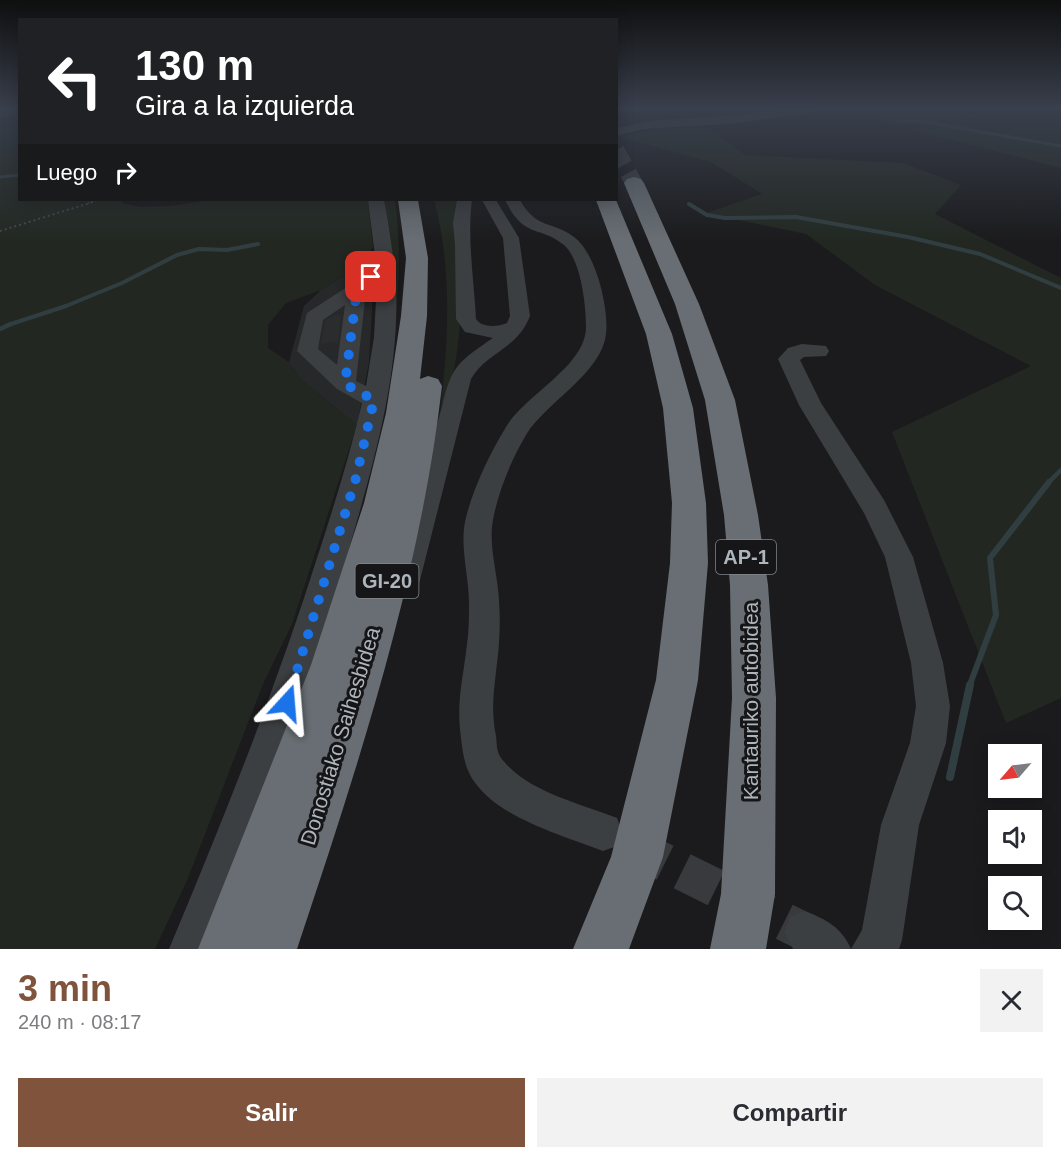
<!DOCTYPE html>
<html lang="es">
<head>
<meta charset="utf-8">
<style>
	:root { --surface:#fff; --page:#f2f2f3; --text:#2b2b33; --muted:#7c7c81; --accent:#80543c }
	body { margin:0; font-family:Arial,sans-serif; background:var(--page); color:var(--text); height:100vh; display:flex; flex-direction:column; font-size:22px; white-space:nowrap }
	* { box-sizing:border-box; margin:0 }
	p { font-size:20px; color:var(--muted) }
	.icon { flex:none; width:33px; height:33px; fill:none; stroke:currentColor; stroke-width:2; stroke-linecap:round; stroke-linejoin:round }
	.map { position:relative; height:949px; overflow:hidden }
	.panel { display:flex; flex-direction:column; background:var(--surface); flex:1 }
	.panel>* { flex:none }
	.top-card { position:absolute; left:18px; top:18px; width:600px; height:183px; border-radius:0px; box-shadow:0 3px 15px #0003; background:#202124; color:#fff; overflow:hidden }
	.needle { width:39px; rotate:242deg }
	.buttons { position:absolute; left:988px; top:744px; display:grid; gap:12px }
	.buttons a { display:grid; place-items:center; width:54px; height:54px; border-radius:0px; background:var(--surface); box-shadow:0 3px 15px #0003; font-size:30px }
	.pin { position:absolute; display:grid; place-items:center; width:51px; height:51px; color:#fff; margin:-26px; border-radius:12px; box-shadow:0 3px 9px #0006 }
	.me { position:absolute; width:66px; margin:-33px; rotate:19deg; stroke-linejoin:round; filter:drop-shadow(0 0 4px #0008) }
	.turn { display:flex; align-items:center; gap:21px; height:126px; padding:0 18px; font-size:27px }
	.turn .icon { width:78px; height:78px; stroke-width:2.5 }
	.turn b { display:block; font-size:42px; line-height:51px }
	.then { display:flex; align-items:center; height:57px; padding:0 18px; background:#0003; gap:12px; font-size:22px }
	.round { display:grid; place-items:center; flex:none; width:63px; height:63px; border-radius:0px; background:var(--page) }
	.overview { display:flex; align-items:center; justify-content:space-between; height:102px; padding:0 18px }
	h1 { font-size:36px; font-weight:700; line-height:45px; color:var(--accent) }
	.button { display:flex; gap:12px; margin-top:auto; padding:12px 18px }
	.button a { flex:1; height:69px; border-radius:0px; background:var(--accent); color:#fff; font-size:24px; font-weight:700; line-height:69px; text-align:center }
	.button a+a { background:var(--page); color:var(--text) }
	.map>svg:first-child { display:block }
</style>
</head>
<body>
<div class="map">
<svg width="1061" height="949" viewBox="0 0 1061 949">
	<rect width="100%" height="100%" fill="#1b1b1d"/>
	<polygon fill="#27282a" points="362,265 373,291 369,362 357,425 300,379 289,362 304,306 321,290"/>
	<g fill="#222821">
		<polygon points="0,108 19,108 20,200 123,200 122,203 140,207 171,206 210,200 367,200 368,202 373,247 362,265 321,290 286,303 268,325 268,348 289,362 300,379 357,425 292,624 263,684 188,878 155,949 0,949"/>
		<polygon points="922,110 1061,120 1061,168 879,121 872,113"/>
		<polygon points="706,126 745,155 903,163 961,185 935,214 1061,278 1061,698 1006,723 892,432 1031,366 875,285 806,234 706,213 762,194 711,162 620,137 658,129"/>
		<path d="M383,200H395C402,252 399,301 391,353C392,302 398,249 383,200Z"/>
		<path d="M434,200H459L456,215C457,250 462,287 460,321C458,361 448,400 437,438C447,360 455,277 434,200Z"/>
	</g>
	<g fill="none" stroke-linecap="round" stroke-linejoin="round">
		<g stroke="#313e41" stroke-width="3">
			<polyline points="0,116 20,111"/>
			<polyline points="899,121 920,121 1061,146"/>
			<polyline points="0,177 20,175"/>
		</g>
		<g stroke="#313e41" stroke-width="4">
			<polyline points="689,204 707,215 725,218 796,217 908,237 980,254 1061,288"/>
			<polyline points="8,325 66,306 122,283 177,255 199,249 227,250 258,244"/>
		</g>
		<g stroke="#313e41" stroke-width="4.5">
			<polyline points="0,329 11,324"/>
			<polyline points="1048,483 1061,470"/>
		</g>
		<polyline stroke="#313e41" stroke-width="6" points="969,687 996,615 990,558 1049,482"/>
		<polyline stroke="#313e41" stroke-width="8" points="950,777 970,685"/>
	</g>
	<polygon fill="#2b2c2e" points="334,315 341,315 338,342 321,344 325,321"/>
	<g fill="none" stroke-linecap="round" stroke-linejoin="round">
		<polyline stroke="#383a3d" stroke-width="38" stroke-dasharray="38 19" stroke-linecap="butt" points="631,846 805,932"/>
		<polyline stroke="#383a3d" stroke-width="17" stroke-dasharray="17 9" stroke-linecap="butt" points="616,150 634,183"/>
		<polyline stroke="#424649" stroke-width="1.5" stroke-dasharray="1.5 2" stroke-linecap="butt" points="88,203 98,200"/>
		<polyline stroke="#424649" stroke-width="2" stroke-dasharray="2 3" stroke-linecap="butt" points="0,231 93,202"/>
		<g fill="#3c3f42" fill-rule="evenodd">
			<polygon points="790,108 823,108 817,112 728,124 643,129 616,136 616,128 658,120 728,116"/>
			<path d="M368,200H384C390,230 394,259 396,289C400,386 367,484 341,577C305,703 261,827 213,949H169C224,818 276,688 319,552C335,503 350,454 362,403L337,389L297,351L307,313L350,285L376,264ZM377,282L374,337L366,386L356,381L366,291ZM345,305L337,365L318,349L323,320Z"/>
			<path d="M457,200H472C467,238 474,280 476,319C482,328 497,327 507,323L510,316L503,238L482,200H496L519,238L530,316C517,350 486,352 471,379L419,584L414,593L404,597L394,593L389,584L442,407C451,366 459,361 493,338L465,332L456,319L455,245L453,223Z"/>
			<path d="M505,200H520C537,230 551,220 574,237C596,253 609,308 606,334C602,373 545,403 526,435C511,460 498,492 493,520C488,546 498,574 499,601C500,614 500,628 499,642C497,675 489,703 496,736C497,744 496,751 501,758C527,792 579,803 617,818L622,832L617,846L603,851C564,836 502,819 476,784C465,770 463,755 461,738C456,701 463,680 467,644C469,630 469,617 469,603C469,577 460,548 465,522C472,490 489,455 506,427C526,394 586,366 586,327C586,305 581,260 564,245C538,224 525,240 505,200Z"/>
			<polygon points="802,344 826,346 829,351 826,356 804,357 800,360 821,403 884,500 913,557 943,663 950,706 946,743 919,825 902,940 899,949 851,949 862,930 881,825 910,743 916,706 911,663 885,557 864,513 799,405 778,359 788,348"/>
			<path d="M805,911C827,920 841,927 851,949H793L784,932L790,917Z"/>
		</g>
		<g fill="#686e73" fill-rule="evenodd">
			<polygon points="634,177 641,179 644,183 699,304 735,400 758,515 768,585 776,698 775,894 766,949 710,949 721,894 732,698 730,585 724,515 705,400 675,304 624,183 627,179"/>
			<path d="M398,200H418L428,258L427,316L420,379L428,376L438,379L442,386C420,578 358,766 297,949H198L311,665L364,503L386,413L401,316L406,258Z"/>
			<polygon points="596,200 616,200 672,334 693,408 706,503 708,563 698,680 663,857 629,949 573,949 611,857 656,680 670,563 672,503 663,408 646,334"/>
		</g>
	</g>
	<linearGradient id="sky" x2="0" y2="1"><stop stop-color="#0f0f10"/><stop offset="0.45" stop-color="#393f4c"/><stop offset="1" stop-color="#393f4c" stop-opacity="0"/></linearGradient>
	<rect width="1061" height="241" fill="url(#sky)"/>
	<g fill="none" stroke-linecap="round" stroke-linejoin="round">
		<polyline stroke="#1a73e8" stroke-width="10" stroke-dasharray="0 18" points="287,703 356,478 374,400 345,384 357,289 371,277"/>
	</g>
	<g text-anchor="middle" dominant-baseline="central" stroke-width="6" stroke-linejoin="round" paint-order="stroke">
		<g fill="#161618" stroke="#80868b" stroke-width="1.5">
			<rect x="716" y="540" width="60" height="34" rx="4.5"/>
			<rect x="355.5" y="564" width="63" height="34" rx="4.5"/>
		</g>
		<g font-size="20" font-weight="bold" fill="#aeb6bc">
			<text x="746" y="557">AP-1</text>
			<text x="387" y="581">GI-20</text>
		</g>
		<g font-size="21" fill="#aeb6bc" stroke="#161618">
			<text transform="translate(750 701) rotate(-90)">Kantauriko autobidea</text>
			<text transform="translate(340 736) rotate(-73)">Donostiako Saihesbidea</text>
		</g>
	</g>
</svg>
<div class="buttons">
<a><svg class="needle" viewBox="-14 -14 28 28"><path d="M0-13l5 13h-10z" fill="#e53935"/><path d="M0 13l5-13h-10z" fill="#7c7c81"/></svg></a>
<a><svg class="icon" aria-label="sound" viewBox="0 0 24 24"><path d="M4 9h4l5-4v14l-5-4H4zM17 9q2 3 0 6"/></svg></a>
<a><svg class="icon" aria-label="search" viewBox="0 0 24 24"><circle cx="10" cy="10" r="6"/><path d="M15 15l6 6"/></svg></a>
</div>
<div class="pin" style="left:371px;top:277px;background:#d93025"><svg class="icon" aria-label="arrive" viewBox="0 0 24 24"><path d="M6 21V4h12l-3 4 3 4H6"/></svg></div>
<svg class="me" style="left:287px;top:703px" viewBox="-20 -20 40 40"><path d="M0-17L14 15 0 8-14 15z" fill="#1a73e8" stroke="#fff" stroke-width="4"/></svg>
<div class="top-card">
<div class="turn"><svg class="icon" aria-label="left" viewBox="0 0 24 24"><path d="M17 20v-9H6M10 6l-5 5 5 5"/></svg><div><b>130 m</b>Gira a la izquierda</div></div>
<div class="then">Luego<svg class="icon" aria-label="right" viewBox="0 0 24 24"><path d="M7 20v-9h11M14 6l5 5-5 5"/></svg></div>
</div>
</div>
<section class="panel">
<div class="overview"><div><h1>3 min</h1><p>240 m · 08:17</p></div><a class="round"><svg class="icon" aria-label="close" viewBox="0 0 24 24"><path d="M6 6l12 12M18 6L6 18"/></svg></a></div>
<div class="button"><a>Salir</a><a>Compartir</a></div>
</section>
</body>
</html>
